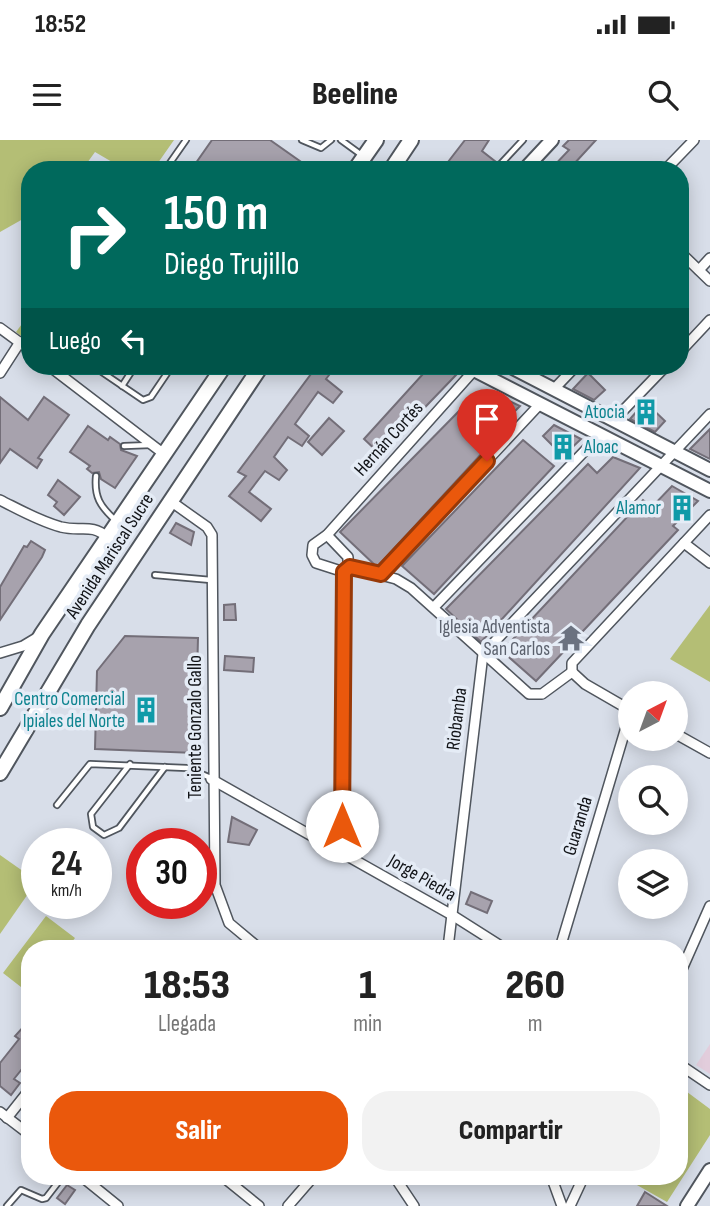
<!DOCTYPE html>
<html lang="es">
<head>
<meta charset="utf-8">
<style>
	:root { --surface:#fff; --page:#f2f2f2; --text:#222; --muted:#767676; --accent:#ea580c }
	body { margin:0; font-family:"Sofia Sans Condensed",sans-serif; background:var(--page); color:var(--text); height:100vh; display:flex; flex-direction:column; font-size:26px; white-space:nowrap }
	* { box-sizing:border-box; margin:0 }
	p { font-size:23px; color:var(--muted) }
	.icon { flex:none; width:38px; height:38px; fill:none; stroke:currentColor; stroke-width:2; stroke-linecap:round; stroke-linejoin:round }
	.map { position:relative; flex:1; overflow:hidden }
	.drawer { position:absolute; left:21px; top:800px; width:667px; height:245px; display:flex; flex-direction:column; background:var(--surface); border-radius:28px; box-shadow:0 4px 18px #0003 }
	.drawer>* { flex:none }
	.hud { position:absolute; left:21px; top:21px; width:668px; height:214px; border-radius:28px; box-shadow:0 4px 18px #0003; background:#00695c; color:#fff; overflow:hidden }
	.needle { width:46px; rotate:41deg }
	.tools { position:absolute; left:618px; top:541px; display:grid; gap:14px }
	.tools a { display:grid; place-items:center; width:70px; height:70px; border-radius:50%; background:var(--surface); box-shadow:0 4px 18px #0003; font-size:35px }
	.speed { position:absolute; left:21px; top:688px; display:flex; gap:14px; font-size:35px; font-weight:700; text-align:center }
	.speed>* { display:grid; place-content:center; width:91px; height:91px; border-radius:50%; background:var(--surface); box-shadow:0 4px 18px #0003; line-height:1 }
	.speed small { font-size:18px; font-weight:400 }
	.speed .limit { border:10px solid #d22; background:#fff; color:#111 }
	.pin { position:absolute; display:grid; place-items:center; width:60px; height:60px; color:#fff; margin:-72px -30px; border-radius:50% 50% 50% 0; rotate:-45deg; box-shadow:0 0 7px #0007 }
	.pin .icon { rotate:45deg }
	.me { position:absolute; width:77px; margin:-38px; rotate:0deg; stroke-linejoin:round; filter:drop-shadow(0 0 5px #0008) }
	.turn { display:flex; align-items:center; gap:24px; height:147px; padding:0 28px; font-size:32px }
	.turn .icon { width:91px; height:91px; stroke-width:2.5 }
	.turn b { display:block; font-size:49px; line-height:60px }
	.then { display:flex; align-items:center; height:66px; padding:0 28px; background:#0003; gap:14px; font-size:26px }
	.eta { display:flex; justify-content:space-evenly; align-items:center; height:119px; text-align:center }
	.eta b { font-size:42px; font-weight:800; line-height:49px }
	.primary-button { display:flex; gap:14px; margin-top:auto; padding:14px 28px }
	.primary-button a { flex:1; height:80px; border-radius:28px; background:var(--accent); color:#fff; font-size:28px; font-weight:800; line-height:80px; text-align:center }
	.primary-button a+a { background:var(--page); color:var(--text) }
	.status { display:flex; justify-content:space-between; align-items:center; height:49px; padding:0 35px; background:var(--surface); direction:ltr }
	.status svg { height:19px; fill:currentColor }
	header { display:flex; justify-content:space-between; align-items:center; height:91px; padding:0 28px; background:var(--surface); font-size:32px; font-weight:800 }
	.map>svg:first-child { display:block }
</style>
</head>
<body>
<div class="status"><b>18:52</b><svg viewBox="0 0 49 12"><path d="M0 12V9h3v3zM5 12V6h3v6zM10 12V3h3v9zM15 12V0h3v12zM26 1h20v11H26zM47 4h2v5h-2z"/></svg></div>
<header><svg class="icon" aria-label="menu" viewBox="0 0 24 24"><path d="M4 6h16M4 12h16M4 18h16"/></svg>Beeline<svg class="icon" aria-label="search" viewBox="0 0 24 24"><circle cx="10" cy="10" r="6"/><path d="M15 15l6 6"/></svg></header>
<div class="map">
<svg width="710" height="1066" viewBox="0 0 710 1066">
	<rect width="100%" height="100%" fill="#d8dee9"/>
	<polygon fill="#e2cddc" points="710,904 710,934 696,925"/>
	<g fill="#b4be75">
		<polygon points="0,0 174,0 153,30 118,30 119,26 95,12 82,30 30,30 30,75 0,92"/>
		<polygon points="30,173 30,203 16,192"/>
		<polygon points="710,465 710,542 670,519"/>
		<polygon points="0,715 37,741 0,794"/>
		<polygon points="46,776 75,798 67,808 30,808 30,854 3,833"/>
		<polygon points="679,946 710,969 710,995 667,1062 621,1036 679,1036"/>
	</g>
	<g fill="#a7a2ad" stroke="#736e78" stroke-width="2">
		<polygon points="212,0 270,0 304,24 299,30 191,30"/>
		<polygon points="465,0 489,0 482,11 496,22 490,30 481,30 474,24 470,30 459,30 448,22"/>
		<polygon points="569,0 596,0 573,25 579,30 550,30 569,10 563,6"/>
		<polygon points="317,226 336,226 326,239 342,252 333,263 318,252 295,284 309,296 302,306 288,297 274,317 287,330 279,340 265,331 249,352 271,369 261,381 229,356 246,336 238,332"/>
		<polygon points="425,226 436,226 456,235 380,314 364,299 423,234 420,231"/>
		<polygon points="588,233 605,250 594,260 573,249"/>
		<polygon points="494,254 520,266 492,294 496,298 377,427 340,392 464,266 473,274"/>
		<polygon points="0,257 28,280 44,257 69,275 38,318 42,320 37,328 10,309 0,323"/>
		<polygon points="645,262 665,281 655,292 630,279"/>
		<polygon points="329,278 344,291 322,315 308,302"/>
		<polygon points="554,285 581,299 563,316 543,296"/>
		<polygon points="88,286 108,300 110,297 120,304 121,310 137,316 115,348 101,339 99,332 92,333 87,329 90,326 70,312"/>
		<polygon points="710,289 710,319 690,309"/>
		<polygon points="523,300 554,326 434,454 402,426"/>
		<polygon points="613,317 640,328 481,502 446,469 588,324 597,333"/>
		<polygon points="58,340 80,357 64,375 54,366 57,362 48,355"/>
		<polygon points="672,346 698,361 673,386 678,390 536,541 502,511 643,360 652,367"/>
		<polygon points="176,383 194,392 191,405 170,393"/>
		<polygon points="31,401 45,410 42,417 0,480 0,447 24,406 27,407"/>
		<polygon points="235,464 236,480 224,480 224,465"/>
		<polygon points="125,496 198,498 195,613 95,609 97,531"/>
		<polygon points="225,516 254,518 253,532 224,530"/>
		<polygon points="334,662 330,693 319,686"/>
		<polygon points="232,677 257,690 249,705 228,702"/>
		<polygon points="471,752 492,761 487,773 466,764"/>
		<polygon points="25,885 30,889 30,919 14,939 20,943 11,955 0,946 0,923 19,899 15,896"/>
		<polygon points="67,1045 75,1050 65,1064 57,1058"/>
		<polygon points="645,1052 667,1066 637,1066"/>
	</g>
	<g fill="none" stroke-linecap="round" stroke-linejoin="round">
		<g stroke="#50565e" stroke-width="8">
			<g id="lane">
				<polyline points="302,0 321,8 331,0"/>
				<polyline points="341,0 363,16"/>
				<polyline points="165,30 186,0"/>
				<polyline points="495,30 523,0"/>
				<polyline points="93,226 143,260 151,257 172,226"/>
				<polyline points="365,228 389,226"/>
				<polyline points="122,246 135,226"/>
				<polyline points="124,306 151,305"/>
				<path d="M96,336C94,357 100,366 115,380"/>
				<polyline points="155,435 211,440"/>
				<polyline points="130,624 91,674 93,687 104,695 119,688 165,627"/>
				<polyline points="57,665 90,624 187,628 211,638"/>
				<polyline points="7,1066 21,1050 42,1059 46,1058 63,1036"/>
			</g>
		</g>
		<g stroke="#50565e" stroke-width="12">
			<g id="street">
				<polyline points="665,30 694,0"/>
				<polyline points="681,113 710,141"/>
				<polyline points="699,130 710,118"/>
				<polyline points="0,188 30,210"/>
				<polyline points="681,211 710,180"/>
				<polyline points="49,226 164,314"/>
				<polyline points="0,233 20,202"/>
				<polyline points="554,249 576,226"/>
				<polyline points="614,280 666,226"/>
				<path d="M0,360C20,370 39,381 61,387C82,392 90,383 108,397"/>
				<polyline points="169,360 207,387 212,395 215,745 229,783 259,808"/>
				<polyline points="327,395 348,417 348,429"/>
				<polyline points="684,403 710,423"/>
				<polyline points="350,427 396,439 411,448 529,554 542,554 572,532"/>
				<polyline points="344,432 316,423 312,415 313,405 327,395 477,227"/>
				<polyline points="381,434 540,264"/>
				<polyline points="434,467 600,295"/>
				<polyline points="0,513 23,506 38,497"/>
				<polyline points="572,532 572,523 710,375"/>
				<polyline points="572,532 585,544 630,570"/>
				<polyline points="676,594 710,613"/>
				<polyline points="211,639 452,775 504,808"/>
				<polyline points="342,712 344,432"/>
				<polyline points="448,808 483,514 710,274"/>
				<polyline points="560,808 630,574"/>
				<polyline points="679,836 710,766"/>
				<polyline points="679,924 710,945"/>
				<polyline points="0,972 30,995"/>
				<polyline points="7,978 30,949"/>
				<polyline points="81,1036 118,1066"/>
				<polyline points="222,1036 259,1066"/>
				<polyline points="394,1036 414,1066"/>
				<polyline points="551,1036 562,1066"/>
				<polyline points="288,1066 314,1036"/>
				<polyline points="570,1066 584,1036"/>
			</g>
		</g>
		<g stroke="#50565e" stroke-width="16">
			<g id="secondary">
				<polyline points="524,30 552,0"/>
				<polyline points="466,226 710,351"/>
				<polyline points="509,226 710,330"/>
				<polyline points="687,1066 710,1030"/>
			</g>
		</g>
		<g stroke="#50565e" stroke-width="18">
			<g id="primary">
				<polyline points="355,30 376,0"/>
				<polyline points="391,30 411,0"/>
				<polyline points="0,568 42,494 224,226"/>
				<polyline points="0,633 88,485 261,226"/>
			</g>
		</g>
		<use href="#lane" stroke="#fff" stroke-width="4.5"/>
		<use href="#street" stroke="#fff" stroke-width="9"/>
		<use href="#secondary" stroke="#fff" stroke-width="12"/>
		<use href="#primary" stroke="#fff" stroke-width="14"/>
	</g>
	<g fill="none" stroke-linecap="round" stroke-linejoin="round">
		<g stroke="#983908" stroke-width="18">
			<polyline id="route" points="342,686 344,432 350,427 381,434 487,321"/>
		</g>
		<use href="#route" stroke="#ea580c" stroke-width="12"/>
	</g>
	<defs>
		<g id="building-bare" transform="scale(2.1)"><path d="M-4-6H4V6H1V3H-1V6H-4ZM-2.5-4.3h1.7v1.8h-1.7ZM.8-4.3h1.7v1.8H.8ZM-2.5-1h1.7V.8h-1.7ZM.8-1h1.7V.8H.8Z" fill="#0f9aa8" stroke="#e5ecf6" stroke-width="2.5" paint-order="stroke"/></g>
		<g id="temple-bare" transform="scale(2.1)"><path d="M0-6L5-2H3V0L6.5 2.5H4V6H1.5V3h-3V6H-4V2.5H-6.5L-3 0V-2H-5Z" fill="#6b7280" stroke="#e5ecf6" stroke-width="2.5" paint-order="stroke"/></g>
	</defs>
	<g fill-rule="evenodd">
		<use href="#building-bare" x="646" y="272"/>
		<use href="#building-bare" x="563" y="307"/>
		<use href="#building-bare" x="682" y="368"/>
		<use href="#temple-bare" x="571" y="498"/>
		<use href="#building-bare" x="146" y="570"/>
	</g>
	<g text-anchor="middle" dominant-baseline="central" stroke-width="7" stroke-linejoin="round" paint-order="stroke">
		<g font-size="19" fill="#0d838f" stroke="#e5ecf6" text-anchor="end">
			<text x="625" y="272">Atocia</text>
			<text x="584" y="307" text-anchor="start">Aloac</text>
			<text x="661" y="368">Alamor</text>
			<text x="125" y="559">Centro Comercial<tspan x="125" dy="22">Ipiales del Norte</tspan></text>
		</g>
		<g font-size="19" fill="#111317" stroke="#e5ecf6">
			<text transform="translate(389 299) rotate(-48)">Hernán Cortés</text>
			<text transform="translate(110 416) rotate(-57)">Avenida Mariscal Sucre</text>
			<text transform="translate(457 579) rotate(-83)">Riobamba</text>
			<text transform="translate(195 587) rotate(-90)">Teniente Gonzalo Gallo</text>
			<text transform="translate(578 686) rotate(-73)">Guaranda</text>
			<text transform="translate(422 738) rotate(30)">Jorge Piedra</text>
		</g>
		<g font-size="19" fill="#5b616d" stroke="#e5ecf6" text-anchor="end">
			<text x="550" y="487">Iglesia Adventista<tspan x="550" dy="22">San Carlos</tspan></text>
		</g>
	</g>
</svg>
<div class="tools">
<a><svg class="needle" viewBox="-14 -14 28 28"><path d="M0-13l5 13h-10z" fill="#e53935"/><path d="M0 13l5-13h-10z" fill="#767676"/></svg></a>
<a><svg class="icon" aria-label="search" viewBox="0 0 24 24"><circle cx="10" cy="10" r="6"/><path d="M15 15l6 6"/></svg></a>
<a><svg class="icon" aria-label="layers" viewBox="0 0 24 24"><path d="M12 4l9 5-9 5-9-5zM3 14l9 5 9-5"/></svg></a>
</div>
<div class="speed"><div>24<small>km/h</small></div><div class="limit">30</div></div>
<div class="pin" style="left:487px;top:321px;background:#d93025"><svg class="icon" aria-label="arrive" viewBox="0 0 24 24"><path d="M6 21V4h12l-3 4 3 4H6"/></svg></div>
<svg class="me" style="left:342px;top:686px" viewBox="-20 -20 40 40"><circle r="19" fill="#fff"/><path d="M0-13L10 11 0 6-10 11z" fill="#ea580c"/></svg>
<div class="hud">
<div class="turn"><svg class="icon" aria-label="right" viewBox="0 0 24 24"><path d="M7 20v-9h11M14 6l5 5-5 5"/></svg><div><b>150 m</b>Diego Trujillo</div></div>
<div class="then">Luego<svg class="icon" aria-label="left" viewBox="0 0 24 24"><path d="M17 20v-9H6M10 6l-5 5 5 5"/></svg></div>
</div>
<section class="drawer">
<div class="eta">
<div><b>18:53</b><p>Llegada</p></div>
<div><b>1</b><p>min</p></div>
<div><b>260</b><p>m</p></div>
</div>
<div class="primary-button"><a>Salir</a><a>Compartir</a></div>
</section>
</div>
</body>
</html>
